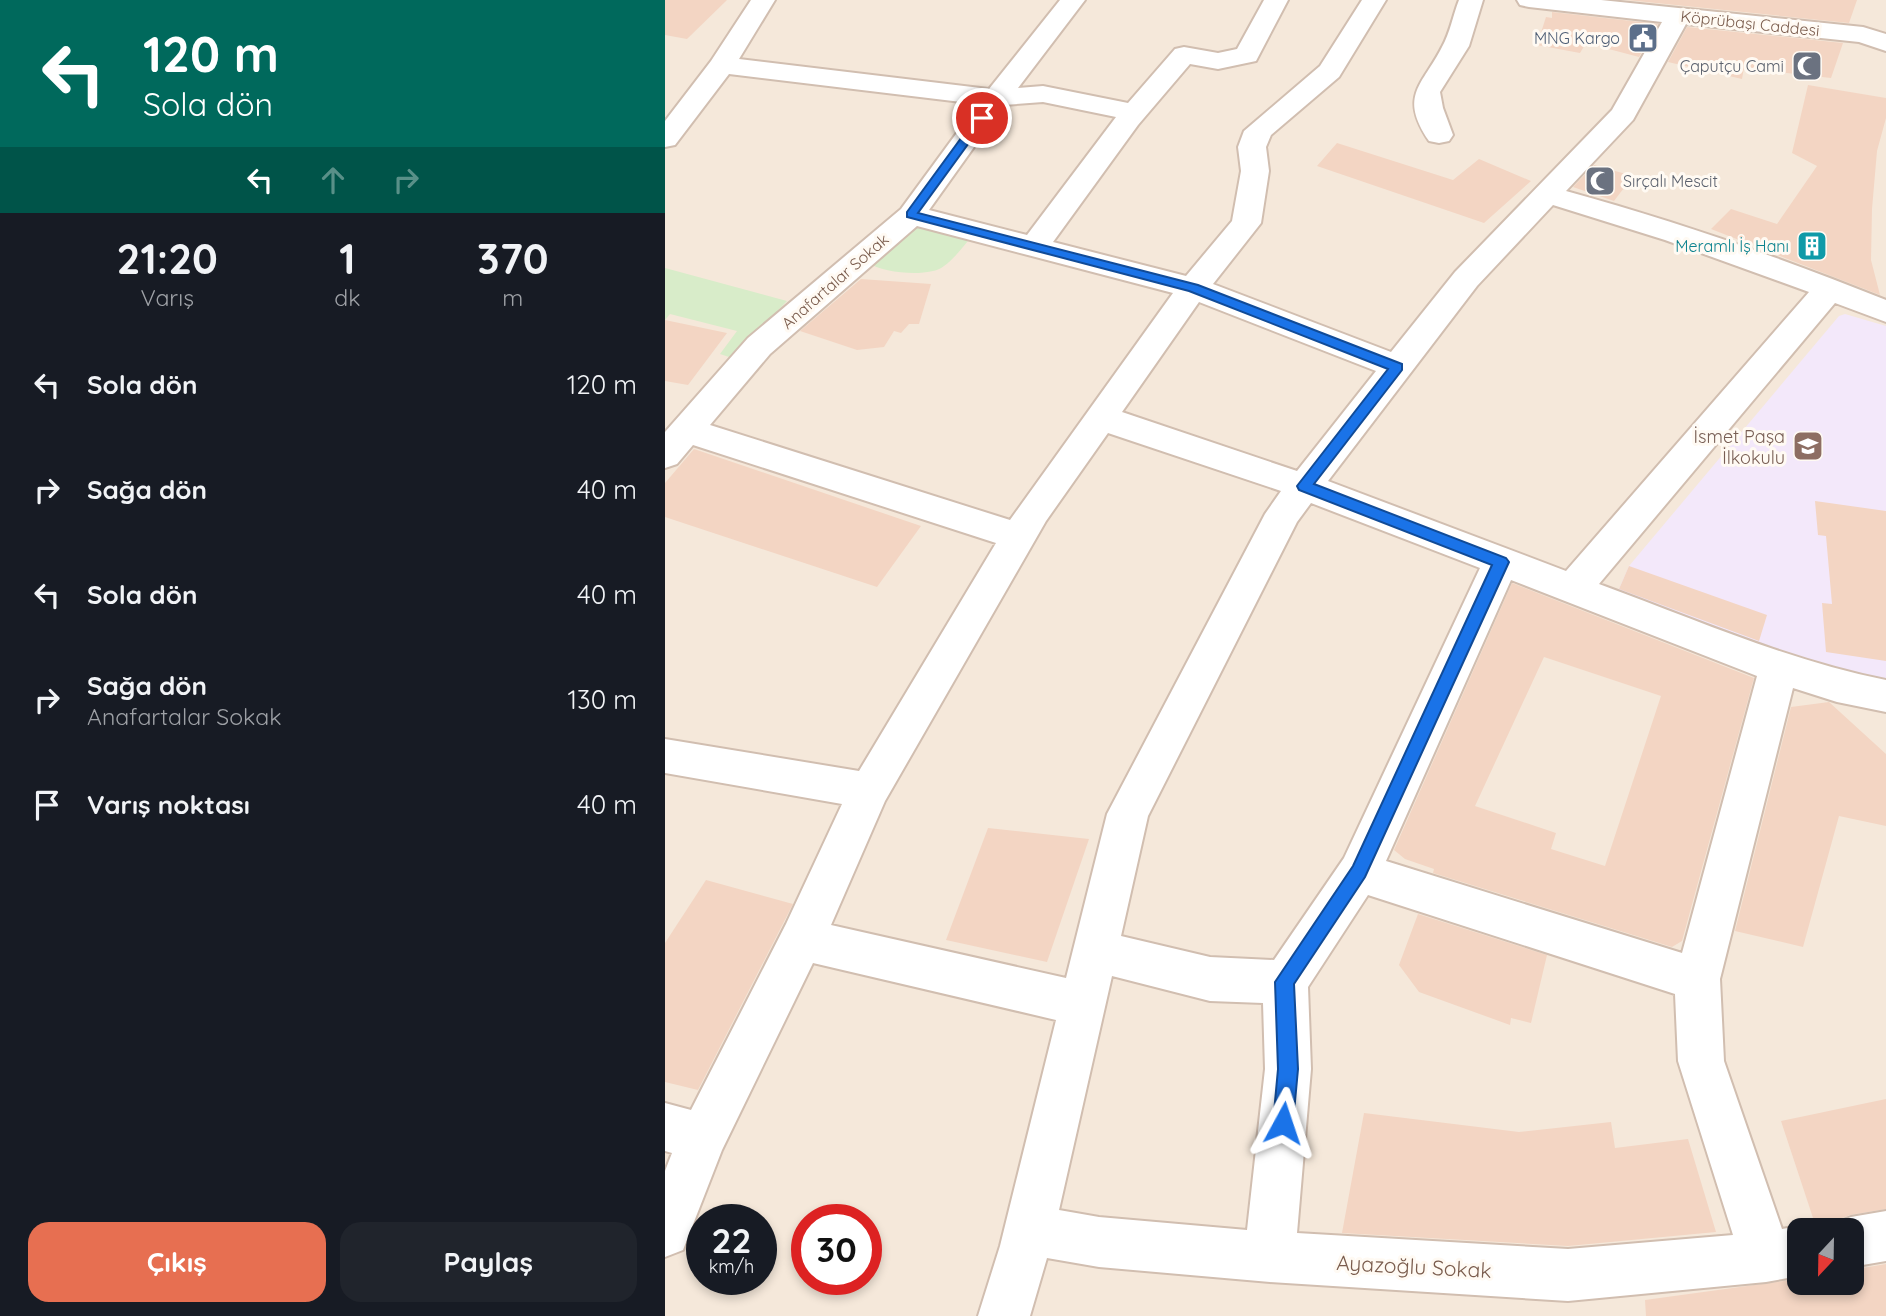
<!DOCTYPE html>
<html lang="tr">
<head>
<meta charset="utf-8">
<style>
	:root { --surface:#171b24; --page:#20242c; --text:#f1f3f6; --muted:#9ea1a6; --accent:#e76f51 }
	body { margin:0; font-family:Quicksand,sans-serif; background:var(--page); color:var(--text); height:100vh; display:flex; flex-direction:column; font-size:26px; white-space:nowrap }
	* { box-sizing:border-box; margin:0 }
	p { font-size:23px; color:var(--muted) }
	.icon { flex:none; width:38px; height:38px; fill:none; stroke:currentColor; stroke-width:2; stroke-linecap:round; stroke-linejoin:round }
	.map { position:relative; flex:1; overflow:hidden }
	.details { display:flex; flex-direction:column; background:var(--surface); width:665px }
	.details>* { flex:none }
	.top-card { background:#00695c; color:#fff; overflow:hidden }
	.needle { width:46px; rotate:202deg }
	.buttons { position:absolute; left:1122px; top:1218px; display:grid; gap:14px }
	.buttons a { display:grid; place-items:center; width:77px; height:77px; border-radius:14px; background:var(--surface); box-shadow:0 4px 10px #0003; font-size:35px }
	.speed { position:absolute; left:21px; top:1204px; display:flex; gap:14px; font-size:35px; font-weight:700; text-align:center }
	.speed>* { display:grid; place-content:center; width:91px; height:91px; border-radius:50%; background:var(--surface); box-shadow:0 4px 10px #0003; line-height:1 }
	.speed small { font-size:18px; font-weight:400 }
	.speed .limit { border:10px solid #d22; background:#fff; color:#111 }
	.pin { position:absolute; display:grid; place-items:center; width:60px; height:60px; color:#fff; margin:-30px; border:4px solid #fff; border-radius:50%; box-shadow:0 2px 7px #0007 }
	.me { position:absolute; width:77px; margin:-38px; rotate:5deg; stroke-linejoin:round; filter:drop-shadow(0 0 5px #0008) }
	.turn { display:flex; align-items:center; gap:24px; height:147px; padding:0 28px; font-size:32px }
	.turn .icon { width:91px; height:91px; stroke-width:2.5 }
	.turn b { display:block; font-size:49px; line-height:60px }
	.lanes { display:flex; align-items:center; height:66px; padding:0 28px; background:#0003; justify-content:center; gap:35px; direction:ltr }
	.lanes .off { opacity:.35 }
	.eta { display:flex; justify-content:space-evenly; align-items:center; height:119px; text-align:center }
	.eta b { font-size:42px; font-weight:700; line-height:49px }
	.button { display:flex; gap:14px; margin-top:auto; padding:14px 28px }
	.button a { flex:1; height:80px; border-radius:21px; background:var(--accent); color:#fff; font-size:28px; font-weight:700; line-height:80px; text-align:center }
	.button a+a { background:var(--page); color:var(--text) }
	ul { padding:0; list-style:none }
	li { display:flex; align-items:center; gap:21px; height:105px; padding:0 28px }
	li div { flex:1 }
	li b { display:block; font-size:26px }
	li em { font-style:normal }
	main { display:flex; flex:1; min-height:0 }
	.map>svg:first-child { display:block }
</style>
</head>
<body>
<main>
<section class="details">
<div class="top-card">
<div class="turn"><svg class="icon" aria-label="left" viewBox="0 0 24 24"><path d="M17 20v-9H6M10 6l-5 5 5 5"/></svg><div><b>120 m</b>Sola dön</div></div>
<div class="lanes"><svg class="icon" aria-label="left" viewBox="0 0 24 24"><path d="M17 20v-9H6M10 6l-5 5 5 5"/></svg><svg class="icon off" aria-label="ahead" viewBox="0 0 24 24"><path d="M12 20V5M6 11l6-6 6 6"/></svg><svg class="icon off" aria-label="right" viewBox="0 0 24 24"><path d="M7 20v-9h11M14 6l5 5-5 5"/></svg></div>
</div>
<div class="eta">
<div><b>21:20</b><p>Varış</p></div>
<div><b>1</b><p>dk</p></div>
<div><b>370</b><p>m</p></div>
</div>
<ul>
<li><svg class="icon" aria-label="left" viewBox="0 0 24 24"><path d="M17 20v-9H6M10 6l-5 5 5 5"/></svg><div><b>Sola dön</b></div><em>120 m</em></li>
<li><svg class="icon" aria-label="right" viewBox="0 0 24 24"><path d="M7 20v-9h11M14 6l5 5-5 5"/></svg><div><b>Sağa dön</b></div><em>40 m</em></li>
<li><svg class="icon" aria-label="left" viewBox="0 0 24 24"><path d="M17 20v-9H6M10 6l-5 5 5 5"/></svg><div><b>Sola dön</b></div><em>40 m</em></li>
<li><svg class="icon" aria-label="right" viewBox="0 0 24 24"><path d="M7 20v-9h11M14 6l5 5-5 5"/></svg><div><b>Sağa dön</b><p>Anafartalar Sokak</p></div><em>130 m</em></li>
<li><svg class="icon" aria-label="arrive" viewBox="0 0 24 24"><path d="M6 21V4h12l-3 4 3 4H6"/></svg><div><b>Varış noktası</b></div><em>40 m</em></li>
</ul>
<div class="button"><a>Çıkış</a><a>Paylaş</a></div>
</section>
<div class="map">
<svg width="1221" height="1316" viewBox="0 0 1221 1316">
	<rect width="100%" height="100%" fill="#fdf6ec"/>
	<path fill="#f5e8da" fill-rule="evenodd" d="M0,0H1221V1316H0ZM37,1220H96V1279H37ZM142,1220H201V1279H142ZM1134,1230H1186V1283H1134Z"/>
	<polygon fill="#f3e8fa" points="1180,314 1221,326 1221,687 950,598 964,566 1174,316"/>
	<g fill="#d8ecc9">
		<path d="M254,225L306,237C298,247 289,259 279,266C265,278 218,273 203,263L241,230Z"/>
		<polygon points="0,268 122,301 67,358 55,354 72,331 5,314 0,320"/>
	</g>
	<g fill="#f3d5c3" fill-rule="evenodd">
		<polygon points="0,0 62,0 22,39 0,35"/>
		<polygon points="962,0 1192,0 1184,23"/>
		<polygon points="887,12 993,24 974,57 921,43 915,53 872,45 881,17 887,18"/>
		<polygon points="1022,27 1178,43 1166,78 1079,68 1077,79 1003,62"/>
		<polygon points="1143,85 1221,98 1221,118 1212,151 1207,209 1206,260 1215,295 1046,229 1066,209 1112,224 1152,166 1127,153"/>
		<polygon points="672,143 788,180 814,159 866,181 819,223 652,166"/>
		<polygon points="929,165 968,176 949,201 908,187"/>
		<polygon points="196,279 266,284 254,324 244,324 236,333 229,331 219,347 192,350 135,331"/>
		<polygon points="0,320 62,333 23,385 0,381"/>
		<polygon points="29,449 256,526 212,587 0,517 0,483"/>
		<polygon points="1150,501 1221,511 1221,661 1161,652 1157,603 1167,604 1161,536 1153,535"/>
		<polygon points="964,566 1102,615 1094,641 954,589"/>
		<path d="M847,583L1089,678L1017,941L1007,947L768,873L769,869L740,859L729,850ZM879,657L996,696L940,866L886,849L891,833L810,806Z"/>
		<polygon points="1164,702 1221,754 1221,826 1174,816 1138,947 1070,931 1126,707"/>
		<polygon points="323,828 424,839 382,962 281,940"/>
		<polygon points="41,880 128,904 33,1090 0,1082 0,943"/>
		<polygon points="753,914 882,955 866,1023 846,1018 845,1025 754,992 734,965"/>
		<polygon points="1221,1099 1221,1209 1185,1215 1167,1222 1164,1230 1152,1230 1116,1121"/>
		<polygon points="699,1113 854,1132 946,1122 950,1148 1023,1139 1051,1232 903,1246 677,1233"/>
		<polygon points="1221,1264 1221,1316 981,1316 980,1300 1134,1279 1134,1283 1186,1283 1186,1270"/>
	</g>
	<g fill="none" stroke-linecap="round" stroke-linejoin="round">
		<g stroke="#d1beb0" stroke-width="4">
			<g id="minor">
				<path d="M86,0H110L74,59L324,89L395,0H420L353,88L378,86L463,103L510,49L519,47L553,53L572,49L599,0H623L591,61L553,69L525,64L473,125L388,242L521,276L567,221L576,171L573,147L579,131L655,66L697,0H721L674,77L606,135L601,147L604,171L596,223L548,284L726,352L790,272L947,110L997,22L864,7L855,5L852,0H936L1198,27L1221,34V51L1194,42L1021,24L968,120L901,191C1010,221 1117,258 1221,300V322L1170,303L934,584C1029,619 1122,660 1221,680V712L1172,702L1128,688L1055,979L1059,1061L1117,1229L1134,1226L1145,1230H1134V1276L1101,1282L903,1301L605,1282L434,1267L382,1258L365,1316H313L335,1246L391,1020L148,963L57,1150L18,1250L0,1257V1171L7,1153L0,1151V1103L26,1110L121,924L177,804L0,773V739L194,771L331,543L28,445L12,464L0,468V432L83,338L236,209L313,104L64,74L10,145L0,147V121L46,61ZM378,102L451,117L362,235L264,210L339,105ZM888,205L1000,240L1144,292L901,571L663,481L812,286ZM252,226L508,293L345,520L45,425L105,354ZM534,302L711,371L632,471L457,412ZM443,433L616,491L600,514L442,814L401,978L166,925L220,801L381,521ZM646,503L815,568L679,858L609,960L545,957L456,936L483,816L632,522ZM846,580L1092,676L1017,953L721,861ZM703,895L1010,994L1013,1061L1068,1235L903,1249L632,1233L646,1069L643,987ZM447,976L545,1001L598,1003L600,1069L582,1230L434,1217L394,1210Z"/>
				<path d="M794,0H818L804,46L775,92L778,108L788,135L784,141L774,143L764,141C733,95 758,85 777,47C785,33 788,15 794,0Z"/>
				<polygon points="1221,1211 1221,1261 1186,1267 1186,1230 1166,1230 1168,1224 1186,1217"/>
			</g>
		</g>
		<use href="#minor" fill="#fff" fill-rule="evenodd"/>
	</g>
	<polygon fill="#1a73e8" stroke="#114b97" stroke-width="2" points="313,115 322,118 253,213 533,285 737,364 737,370 649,484 841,558 844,562 700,877 629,984 633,1069 628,1123 625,1130 618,1133 611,1130 608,1123 613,1069 610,982 688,866 827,565 634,490 632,486 723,369 524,291 242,217 242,212"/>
	<defs>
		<g id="civic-square" transform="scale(1.575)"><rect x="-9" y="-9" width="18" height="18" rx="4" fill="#5c6f8a" stroke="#fffaf3"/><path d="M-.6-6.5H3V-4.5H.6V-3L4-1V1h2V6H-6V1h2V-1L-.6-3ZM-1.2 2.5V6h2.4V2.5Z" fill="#fff"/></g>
		<g id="mosque-square" transform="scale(1.575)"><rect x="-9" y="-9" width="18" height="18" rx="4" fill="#6b7280" stroke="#fffaf3"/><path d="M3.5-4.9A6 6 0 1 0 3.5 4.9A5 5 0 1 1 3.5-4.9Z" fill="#fff"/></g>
		<g id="building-square" transform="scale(1.575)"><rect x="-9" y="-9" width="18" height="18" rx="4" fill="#0f9aa8" stroke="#fffaf3"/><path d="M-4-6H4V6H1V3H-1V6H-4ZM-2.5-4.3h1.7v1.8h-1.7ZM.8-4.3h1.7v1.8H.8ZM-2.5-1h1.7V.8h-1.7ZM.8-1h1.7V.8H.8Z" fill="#fff"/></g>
		<g id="school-square" transform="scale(1.575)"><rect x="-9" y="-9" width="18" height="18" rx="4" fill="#8d6e63" stroke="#fffaf3"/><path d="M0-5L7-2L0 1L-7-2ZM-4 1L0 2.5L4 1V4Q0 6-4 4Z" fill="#fff"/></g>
	</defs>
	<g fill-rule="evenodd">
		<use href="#civic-square" x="978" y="38"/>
		<use href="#mosque-square" x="1142" y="66"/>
		<use href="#mosque-square" x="935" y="181"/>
		<use href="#building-square" x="1147" y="246"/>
		<use href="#school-square" x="1143" y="446"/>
	</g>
	<g text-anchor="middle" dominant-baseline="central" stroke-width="6" stroke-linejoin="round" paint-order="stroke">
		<g font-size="16" fill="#7a5c4d" stroke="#fffaf3">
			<text transform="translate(1085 23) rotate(6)">Köprübaşı Caddesi</text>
			<text transform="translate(170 281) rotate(-41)">Anafartalar Sokak</text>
		</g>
		<g font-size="16" fill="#4e5e75" stroke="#fffaf3" text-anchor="end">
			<text x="955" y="38">MNG Kargo</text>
		</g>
		<g font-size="16" fill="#5b616d" stroke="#fffaf3" text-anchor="end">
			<text x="1119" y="66">Çaputçu Cami</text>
			<text x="958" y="181" text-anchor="start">Sırçalı Mescit</text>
		</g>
		<g font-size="16" fill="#0d838f" stroke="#fffaf3" text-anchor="end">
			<text x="1124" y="246">Meramlı İş Hanı</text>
		</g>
		<g font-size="18" fill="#785e54" stroke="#fffaf3" text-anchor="end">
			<text x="1120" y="436">İsmet Paşa<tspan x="1120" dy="21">İlkokulu</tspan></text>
		</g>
		<g font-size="21" fill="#7a5c4d" stroke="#fffaf3">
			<text transform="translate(749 1266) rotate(3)">Ayazoğlu Sokak</text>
		</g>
	</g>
</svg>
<div class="buttons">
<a><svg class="needle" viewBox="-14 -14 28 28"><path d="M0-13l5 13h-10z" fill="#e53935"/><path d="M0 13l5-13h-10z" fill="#9ea1a6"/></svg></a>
</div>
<div class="speed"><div>22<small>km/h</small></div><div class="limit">30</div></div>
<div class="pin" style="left:317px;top:118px;background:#d93025"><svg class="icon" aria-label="arrive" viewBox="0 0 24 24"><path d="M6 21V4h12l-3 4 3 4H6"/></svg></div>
<svg class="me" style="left:618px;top:1123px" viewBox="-20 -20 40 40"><path d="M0-17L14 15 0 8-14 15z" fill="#1a73e8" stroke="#fff" stroke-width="4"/></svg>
</div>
</main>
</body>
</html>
